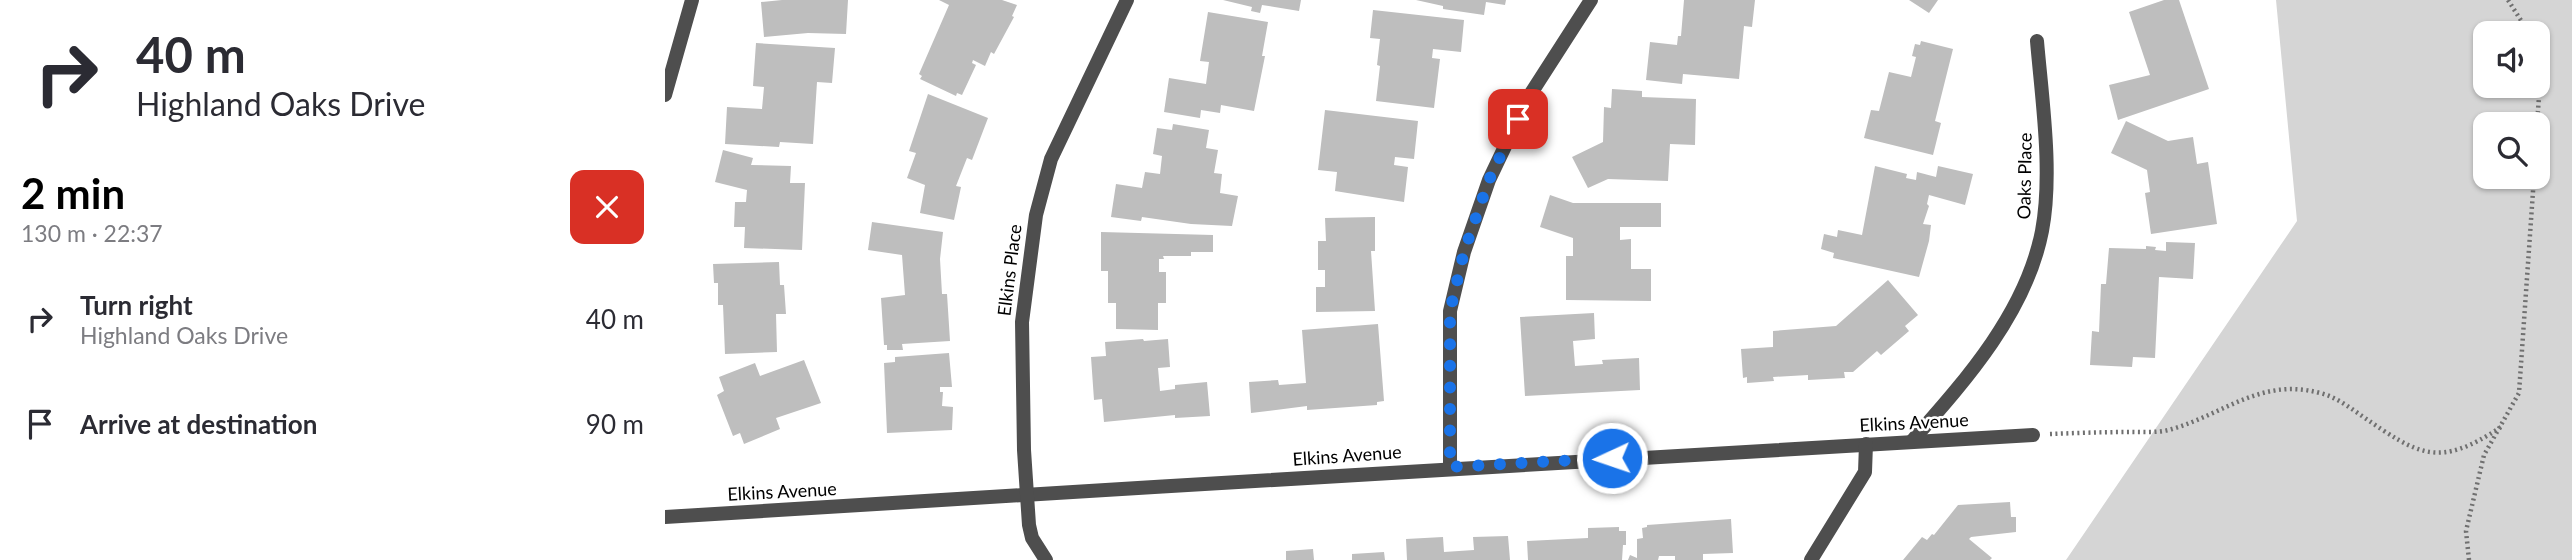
<!DOCTYPE html>
<html lang="en">
<head>
<meta charset="utf-8">
<style>
	:root { --surface:#fff; --page:#f7f7f7; --text:#2b2b33; --muted:#7c7c81; --accent:#000 }
	body { margin:0; font-family:Lato,sans-serif; background:var(--page); color:var(--text); height:100vh; display:flex; flex-direction:column; font-size:26px; white-space:nowrap }
	* { box-sizing:border-box; margin:0 }
	p { font-size:23px; color:var(--muted) }
	.icon { flex:none; width:38px; height:38px; fill:none; stroke:currentColor; stroke-width:2; stroke-linecap:round; stroke-linejoin:round }
	.map { position:relative; flex:1; overflow:hidden }
	.sheet { display:flex; flex-direction:column; background:var(--surface); width:665px }
	.sheet>* { flex:none }
	.hud { background:#fff; color:var(--text); overflow:hidden }
	.fabs { position:absolute; left:1808px; top:21px; display:grid; gap:14px }
	.fabs a { display:grid; place-items:center; width:77px; height:77px; border-radius:14px; background:var(--surface); box-shadow:0 2px 5px #0004; font-size:35px }
	.pin { position:absolute; display:grid; place-items:center; width:60px; height:60px; color:#fff; margin:-30px; border-radius:14px; box-shadow:0 4px 10px #0006 }
	.me { position:absolute; width:77px; margin:-38px; rotate:267deg; stroke-linejoin:round; filter:drop-shadow(0 0 5px #0008) }
	.turn { display:flex; align-items:center; gap:24px; height:147px; padding:0 21px; font-size:32px }
	.turn .icon { width:91px; height:91px; stroke-width:2.5 }
	.turn b { display:block; font-size:49px; line-height:60px }
	.round { display:grid; place-items:center; flex:none; width:74px; height:74px; border-radius:14px; background:var(--page) }
	.head { display:flex; align-items:center; justify-content:space-between; height:119px; padding:0 21px }
	h1 { font-size:42px; font-weight:700; line-height:52px; color:var(--accent) }
	ul { padding:0; list-style:none }
	li { display:flex; align-items:center; gap:21px; height:105px; padding:0 21px }
	li div { flex:1 }
	li b { display:block; font-size:26px }
	li em { font-style:normal }
	main { display:flex; flex:1; min-height:0 }
	.map>svg:first-child { display:block }
</style>
</head>
<body>
<main>
<section class="sheet">
<div class="hud">
<div class="turn"><svg class="icon" aria-label="right" viewBox="0 0 24 24"><path d="M7 20v-9h11M14 6l5 5-5 5"/></svg><div><b>40 m</b>Highland Oaks Drive</div></div>
</div>
<div class="head"><div><h1>2 min</h1><p>130 m · 22:37</p></div><a class="round" style="background:#d93025;color:#fff"><svg class="icon" aria-label="close" viewBox="0 0 24 24"><path d="M6 6l12 12M18 6L6 18"/></svg></a></div>
<ul>
<li><svg class="icon" aria-label="right" viewBox="0 0 24 24"><path d="M7 20v-9h11M14 6l5 5-5 5"/></svg><div><b>Turn right</b><p>Highland Oaks Drive</p></div><em>40 m</em></li>
<li><svg class="icon" aria-label="arrive" viewBox="0 0 24 24"><path d="M6 21V4h12l-3 4 3 4H6"/></svg><div><b>Arrive at destination</b></div><em>90 m</em></li>
</ul>
</section>
<div class="map">
<svg width="1907" height="560" viewBox="0 0 1907 560">
	<rect width="100%" height="100%" fill="#fff"/>
	<path fill="#d5d5d5" fill-rule="evenodd" d="M1611,0H1907V560H1401L1632,221ZM1820,33H1872V86H1820ZM1820,124H1872V177H1820Z"/>
	<g fill="#bebebe">
		<polygon points="117,0 183,0 181,34 143,33 99,37 96,2"/>
		<polygon points="274,0 337,0 352,5 347,16 349,17 329,54 326,52 320,66 308,60 307,63 311,65 297,95 292,93 291,96 255,79 257,76 254,74 284,5"/>
		<polygon points="558,0 636,0 634,11 597,5 595,13 586,11 587,7"/>
		<polygon points="751,0 841,0 840,5 821,2 819,15 778,9 778,6"/>
		<polygon points="1019,0 1090,0 1087,27 1079,26 1074,79 1018,74 1017,84 981,80 985,42 1012,45 1013,36 1016,36"/>
		<polygon points="1244,0 1273,0 1264,13"/>
		<polygon points="1499,0 1514,0 1544,89 1453,120 1444,85 1485,75 1464,12"/>
		<polygon points="708,10 799,20 796,52 768,49 767,58 775,59 769,108 711,101 715,66 712,65 715,39 705,38"/>
		<polygon points="543,12 603,22 597,56 600,56 589,111 556,105 555,113 536,110 535,118 499,112 504,78 541,84 544,62 535,61"/>
		<polygon points="1256,41 1288,49 1270,121 1276,123 1268,155 1199,138 1206,110 1214,111 1224,72 1246,77 1251,57 1247,56 1250,44 1255,45"/>
		<polygon points="91,43 170,48 167,83 152,82 148,144 115,142 114,147 60,144 62,107 97,109 99,87 88,86"/>
		<polygon points="947,89 977,91 977,97 1031,99 1030,145 1005,144 1003,181 943,179 923,188 907,157 938,142 939,107 946,108"/>
		<polygon points="263,94 323,118 307,160 302,158 291,186 296,187 289,220 255,213 260,185 242,178 251,153 244,151"/>
		<polygon points="660,110 753,121 749,159 730,157 729,165 743,167 739,202 670,191 672,172 653,170"/>
		<polygon points="1461,121 1503,141 1528,137 1532,164 1543,162 1552,224 1486,234 1480,193 1485,192 1482,170 1446,153"/>
		<polygon points="508,124 544,130 541,148 553,150 549,173 557,174 555,193 573,196 567,226 526,224 477,217 476,221 446,217 451,184 477,188 480,172 495,174 497,156 488,154 492,128 507,130"/>
		<polygon points="58,150 88,158 86,165 126,166 125,183 140,183 137,250 79,248 80,227 69,227 70,202 81,202 82,190 50,182"/>
		<polygon points="1210,166 1242,174 1241,178 1251,180 1252,172 1271,177 1273,166 1308,174 1300,205 1264,195 1262,204 1264,206 1258,224 1266,225 1264,241 1254,277 1168,258 1169,253 1156,249 1159,234 1172,237 1173,230 1197,235"/>
		<polygon points="885,195 908,203 996,203 996,227 955,227 955,240 966,239 966,269 986,269 986,301 901,300 901,256 908,256 908,238 875,227"/>
		<polygon points="710,217 710,251 706,251 710,311 651,312 651,287 660,287 660,270 653,270 653,241 661,241 660,218"/>
		<polygon points="207,222 278,232 275,259 277,294 282,294 285,341 237,344 238,350 222,350 222,345 219,345 216,298 240,295 237,255 203,250"/>
		<polygon points="436,232 548,235 548,252 526,252 526,256 498,256 499,259 494,259 494,272 501,272 501,303 493,303 493,330 451,329 451,303 443,303 443,271 436,271"/>
		<polygon points="1501,242 1530,243 1528,279 1494,277 1490,358 1468,357 1467,367 1425,365 1427,331 1434,332 1436,284 1441,284 1444,248 1481,249 1481,246 1491,247 1490,250 1501,251"/>
		<polygon points="114,262 115,285 119,285 121,314 111,314 112,352 60,354 58,305 53,305 53,283 49,283 48,264"/>
		<polygon points="1223,280 1253,315 1240,326 1244,331 1216,355 1212,351 1188,372 1179,372 1180,378 1143,380 1143,375 1108,377 1109,381 1082,383 1082,377 1078,378 1076,349 1108,347 1108,331 1171,326"/>
		<polygon points="929,313 930,339 908,341 910,366 938,364 937,360 974,358 975,390 860,396 855,317"/>
		<polygon points="713,324 719,401 712,402 712,405 642,410 642,406 586,413 584,382 613,380 614,385 641,383 637,330"/>
		<polygon points="478,339 479,341 503,339 505,367 493,368 495,391 510,389 510,385 542,382 545,416 510,418 510,415 439,422 437,399 429,400 426,357 441,356 440,342"/>
		<polygon points="284,353 287,387 275,387 275,392 278,392 277,406 288,407 287,430 222,433 219,363 230,362 230,357"/>
		<polygon points="139,360 156,403 111,418 115,429 79,444 75,433 68,436 52,395 59,391 54,377 90,363 95,376"/>
		<polygon points="1345,502 1346,517 1351,517 1351,532 1306,537 1304,539 1327,558 1325,560 1238,560 1257,537 1262,540 1267,534 1269,535 1293,505"/>
		<polygon points="1066,519 1068,553 1038,554 1038,560 1010,560 1010,556 994,556 993,560 963,560 965,555 972,558 972,539 978,538 977,528 982,527 982,525"/>
		<polygon points="954,527 954,531 961,531 961,545 958,545 957,560 863,560 862,541 923,538 923,528"/>
		<polygon points="843,536 845,560 742,560 741,539 778,537 779,552 809,550 808,537"/>
		<polygon points="648,549 649,560 621,560 621,551"/>
		<polygon points="719,552 720,560 687,560 687,554"/>
	</g>
	<g fill="none" stroke-linecap="round" stroke-linejoin="round">
		<g stroke="#707070" stroke-width="4.5" stroke-dasharray="2 3.5" stroke-linecap="butt">
			<polyline points="1843,0 1864,33"/>
			<polyline points="1872,124 1877,56 1872,49"/>
			<path d="M1385,434C1411,433 1438,432 1465,432C1479,432 1494,433 1507,429C1559,414 1597,377 1655,393C1671,397 1684,407 1697,416C1754,455 1773,469 1836,427"/>
			<polyline points="1804,560 1801,531 1819,455 1854,393 1869,177"/>
		</g>
		<g stroke="#4e4e4e" stroke-width="14">
			<polyline points="0,95 27,0"/>
			<path d="M1247,441C1300,381 1361,313 1377,231C1388,173 1377,100 1372,41"/>
			<polyline points="785,467 785,311 799,252 824,180 863,98 926,0"/>
			<path d="M0,517C456,490 912,459 1368,435"/>
			<polyline points="381,560 367,538 364,525 359,450 357,322 371,215 386,159 462,0"/>
			<polyline points="1146,560 1200,472 1201,444"/>
		</g>
	</g>
	<g fill="none" stroke-linecap="round" stroke-linejoin="round">
		<polyline stroke="#1a73e8" stroke-width="12" stroke-dasharray="0 21.6" points="853,119 824,180 799,252 785,311 785,467 947,458"/>
	</g>
	<g text-anchor="middle" dominant-baseline="central" stroke-width="5" stroke-linejoin="round" paint-order="stroke">
		<g font-size="18" fill="#000" stroke="#fff">
			<text transform="translate(1359 176) rotate(-89)">Oaks Place</text>
			<text transform="translate(344 270) rotate(-83)">Elkins Place</text>
			<text transform="translate(1249 422) rotate(-3)">Elkins Avenue</text>
			<text transform="translate(682 455) rotate(-4)">Elkins Avenue</text>
			<text transform="translate(117 491) rotate(-3)">Elkins Avenue</text>
		</g>
	</g>
</svg>
<div class="fabs">
<a><svg class="icon" aria-label="sound" viewBox="0 0 24 24"><path d="M4 9h4l5-4v14l-5-4H4zM17 9q2 3 0 6"/></svg></a>
<a><svg class="icon" aria-label="search" viewBox="0 0 24 24"><circle cx="10" cy="10" r="6"/><path d="M15 15l6 6"/></svg></a>
</div>
<div class="pin" style="left:853px;top:119px;background:#d93025"><svg class="icon" aria-label="arrive" viewBox="0 0 24 24"><path d="M6 21V4h12l-3 4 3 4H6"/></svg></div>
<svg class="me" style="left:947px;top:458px" viewBox="-20 -20 40 40"><circle r="17" fill="#1a73e8" stroke="#fff" stroke-width="3"/><path d="M0-11L8 9 0 5-8 9z" fill="#fff"/></svg>
</div>
</main>
</body>
</html>
